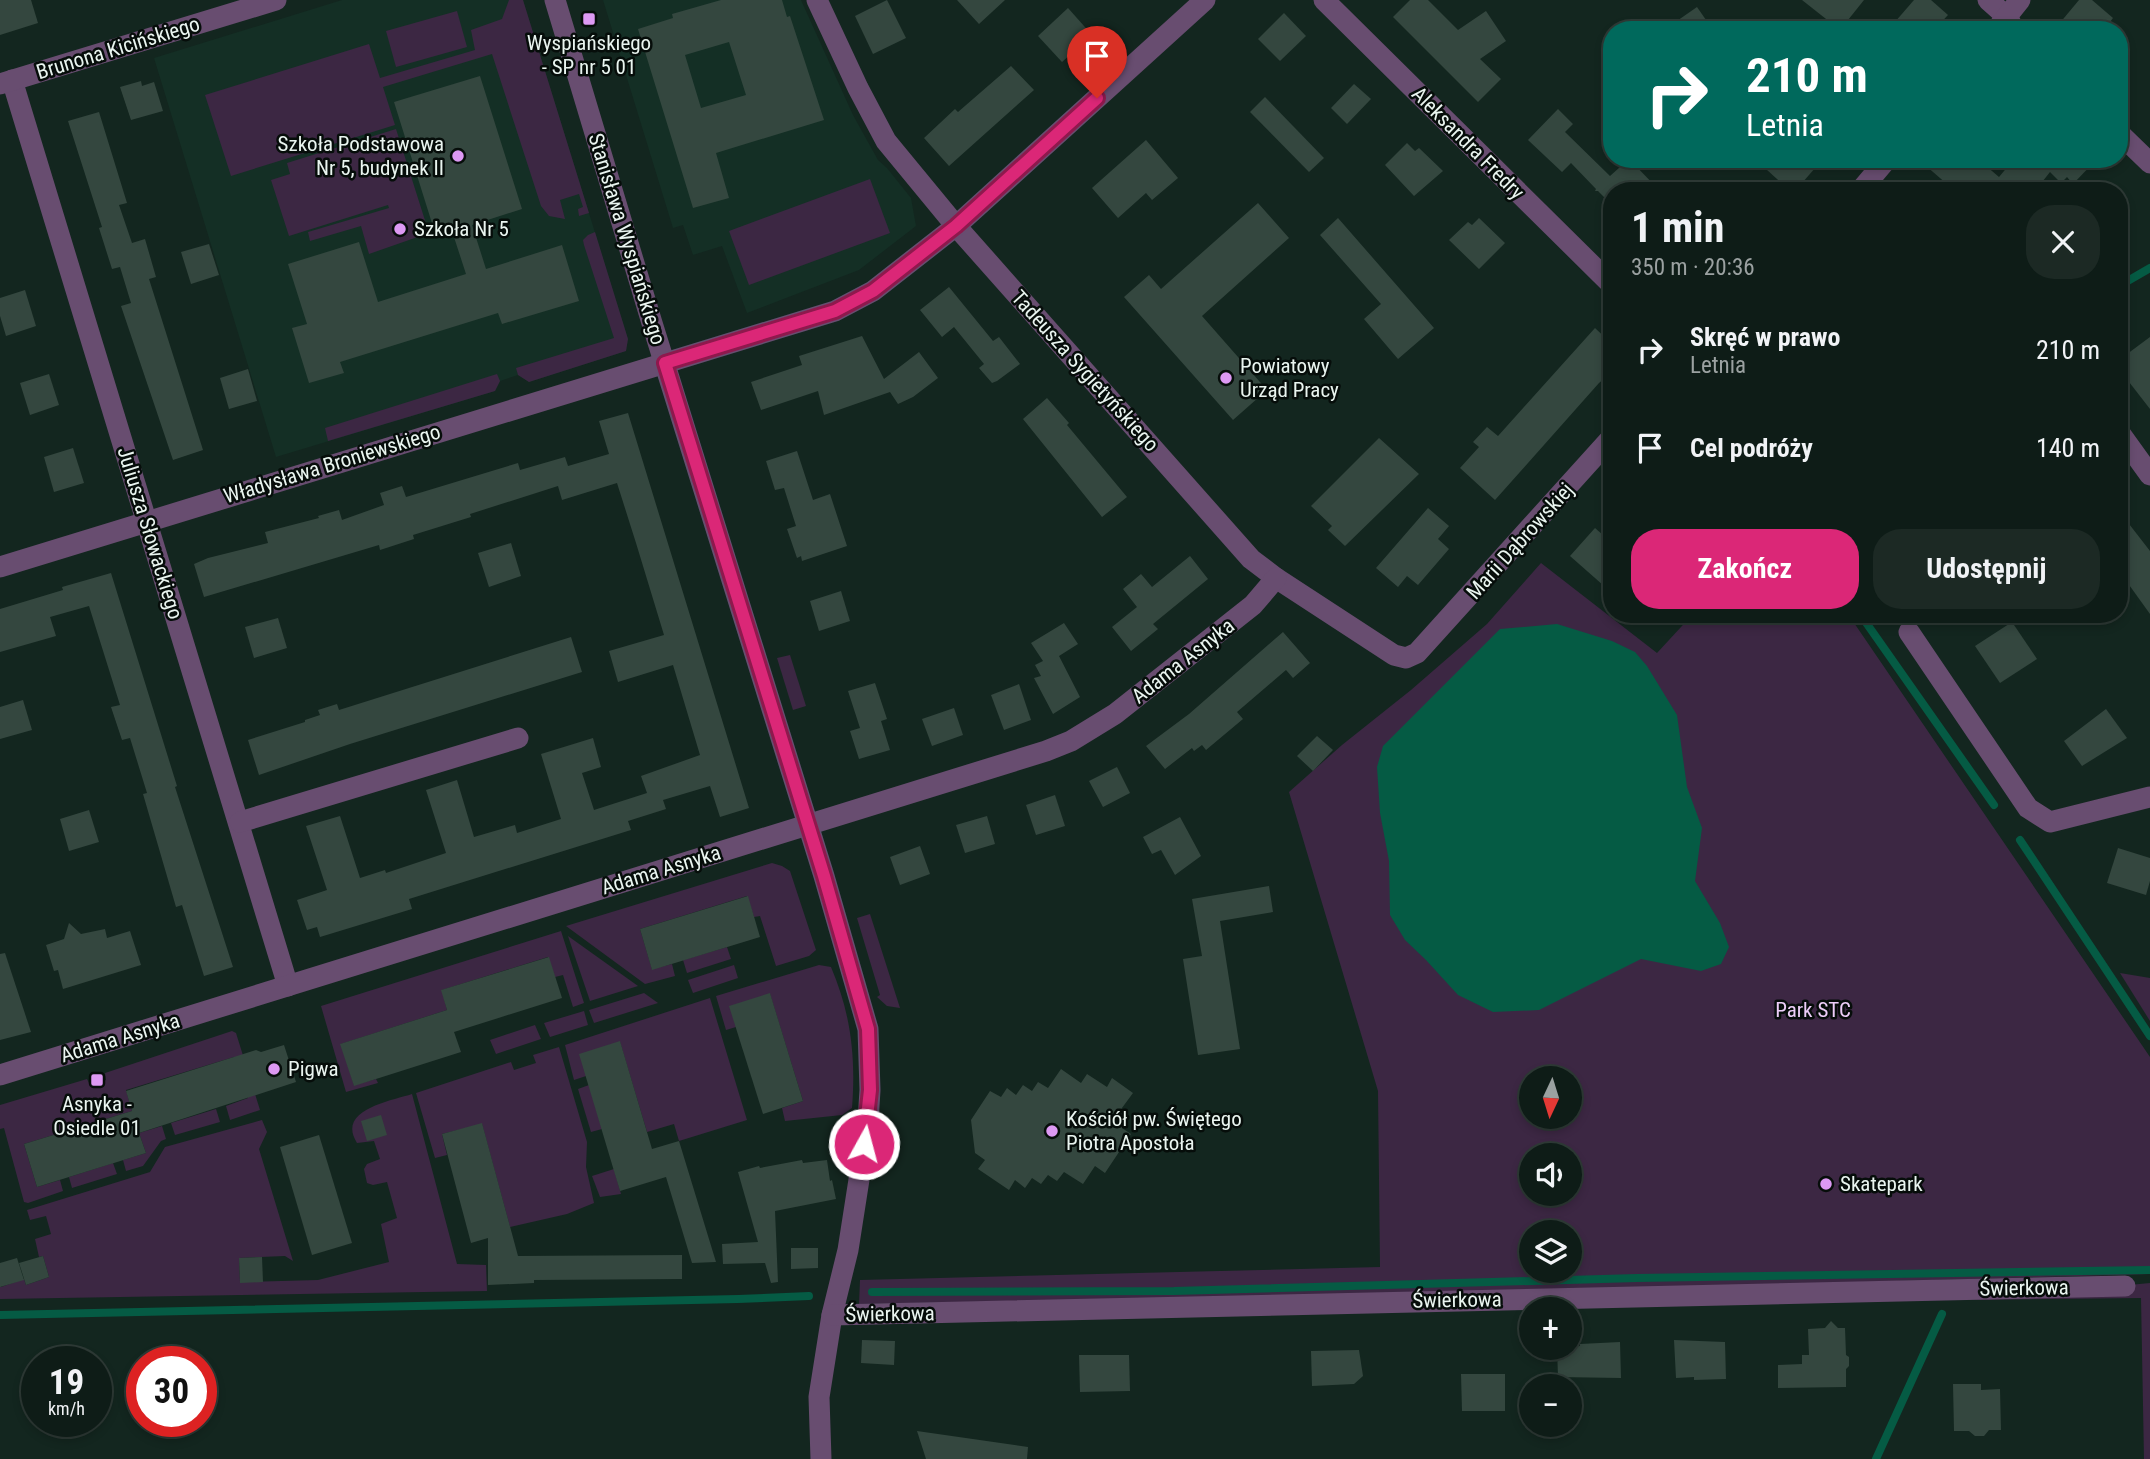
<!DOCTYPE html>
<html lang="pl">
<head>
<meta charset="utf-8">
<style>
	:root { --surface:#0e1c17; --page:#1c2924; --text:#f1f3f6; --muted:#9ba1a1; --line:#2e3a36; --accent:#db2777 }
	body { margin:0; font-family:"Roboto Condensed",sans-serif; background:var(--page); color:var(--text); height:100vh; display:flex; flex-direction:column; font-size:26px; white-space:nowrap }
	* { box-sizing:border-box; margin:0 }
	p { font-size:23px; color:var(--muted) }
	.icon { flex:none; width:38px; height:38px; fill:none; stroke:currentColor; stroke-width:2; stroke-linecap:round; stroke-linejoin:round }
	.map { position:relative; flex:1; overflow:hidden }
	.panel { position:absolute; left:1603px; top:182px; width:525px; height:441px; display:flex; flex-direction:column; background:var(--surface); border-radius:28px; box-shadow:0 4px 10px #0003,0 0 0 2px var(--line) }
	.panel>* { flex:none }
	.top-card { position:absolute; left:1603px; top:21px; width:525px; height:147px; border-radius:28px; box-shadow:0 4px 10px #0003,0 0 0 2px var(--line); background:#00695c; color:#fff; overflow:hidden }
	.needle { width:46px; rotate:184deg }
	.controls { position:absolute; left:1519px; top:1066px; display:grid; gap:14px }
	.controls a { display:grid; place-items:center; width:63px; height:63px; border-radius:50%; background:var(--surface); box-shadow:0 4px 10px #0003,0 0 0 2px var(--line); font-size:35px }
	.speed { position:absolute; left:21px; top:1346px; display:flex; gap:14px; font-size:35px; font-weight:700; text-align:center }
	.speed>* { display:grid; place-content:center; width:91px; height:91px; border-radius:50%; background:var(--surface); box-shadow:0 4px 10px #0003,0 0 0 2px var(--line); line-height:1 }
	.speed small { font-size:18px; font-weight:400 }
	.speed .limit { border:10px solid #d22; background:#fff; color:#111 }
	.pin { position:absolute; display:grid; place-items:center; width:60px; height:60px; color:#fff; margin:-72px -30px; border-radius:50% 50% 50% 0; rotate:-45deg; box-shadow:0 0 7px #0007 }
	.pin .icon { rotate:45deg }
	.me { position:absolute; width:77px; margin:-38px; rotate:7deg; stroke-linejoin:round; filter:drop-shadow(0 0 5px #0008) }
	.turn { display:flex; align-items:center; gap:24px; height:147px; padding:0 28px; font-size:32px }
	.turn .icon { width:91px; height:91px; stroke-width:2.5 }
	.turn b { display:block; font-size:49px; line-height:60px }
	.round { display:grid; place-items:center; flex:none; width:74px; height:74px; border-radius:28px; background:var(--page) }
	.overview { display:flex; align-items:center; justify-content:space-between; height:119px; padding:0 28px }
	h1 { font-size:42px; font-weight:700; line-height:52px }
	.primary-button { display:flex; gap:14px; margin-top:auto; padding:14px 28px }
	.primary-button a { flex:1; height:80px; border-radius:28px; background:var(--accent); color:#fff; font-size:28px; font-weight:700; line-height:80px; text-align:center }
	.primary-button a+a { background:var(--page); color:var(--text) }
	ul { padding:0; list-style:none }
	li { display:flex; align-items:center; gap:21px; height:98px; padding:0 28px }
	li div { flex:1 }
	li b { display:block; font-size:26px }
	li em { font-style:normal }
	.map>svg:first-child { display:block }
</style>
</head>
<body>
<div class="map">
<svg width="2150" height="1459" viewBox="0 0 2150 1459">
	<rect width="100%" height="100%" fill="#13261f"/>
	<g fill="#142f25">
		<polygon points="342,0 523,0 628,339 626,351 529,382 518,375 500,381 495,391 276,457 154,58"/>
		<polygon points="603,0 801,0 853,115 878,160 887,168 911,198 916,226 859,270 747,313 722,246 693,255 683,225 673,228"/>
	</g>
	<g fill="#3c2743" fill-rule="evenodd">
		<polygon points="509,0 523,0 589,213 579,216 578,209 583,207 579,194 560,200 565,219 549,216 541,206 492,54 383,87 395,125 231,176 205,95 369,44 380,78 475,50 471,30 502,19"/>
		<polygon points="457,11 467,47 396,67 386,31"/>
		<polygon points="396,129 429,233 369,254 361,226 310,241 308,232 389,208 388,205 289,236 271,180 290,174 287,163"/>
		<polygon points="870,179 890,233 749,285 729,231"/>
		<polygon points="595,232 628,339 626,351 529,382 518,375 516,368 614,338 584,245 583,240 588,235"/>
		<polygon points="497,374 500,381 495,391 328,441 325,428"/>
		<path d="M1541,563L1657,653L1693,614H1848L2150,1057V1274L1498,1292L859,1304L860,1280L1380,1267L1378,1091L1289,792L1342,745L1411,690L1487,624ZM1531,1078H1570V1116H1531ZM1531,1155H1570V1194H1531ZM1531,1232H1570V1270H1531Z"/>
		<polygon points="790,655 806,706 793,710 777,658"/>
		<polygon points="772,863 782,866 790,871 816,950 809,956 776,966 760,916 754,917 747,896 640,929 652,969 672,964 675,976 645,984 566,926"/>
		<polygon points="870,914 900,1008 887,1006 877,997 880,995 857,918"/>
		<polygon points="561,931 584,1003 573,1007 563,975 555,977 548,957 442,990 447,1010 341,1044 354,1085 376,1079 378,1083 346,1092 321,1006"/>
		<polygon points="568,936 638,986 590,1001"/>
		<polygon points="727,947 731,959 687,973 683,960"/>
		<polygon points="734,965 738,978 693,993 688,980"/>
		<path d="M819,965L831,967C851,1014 856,1057 852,1108L842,1115L785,1121L782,1108L803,1101L770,994L736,1027L726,1030L716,996Z"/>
		<polygon points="2120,973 2150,978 2150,1021"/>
		<polygon points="644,993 658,1003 594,1023 589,1010"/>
		<polygon points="710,998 747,1120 679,1141 674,1124 647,1132 620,1042 586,1076 574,1080 565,1045"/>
		<polygon points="584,1011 588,1025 550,1037 544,1023"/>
		<polygon points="535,1025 541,1039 496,1054 490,1040"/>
		<polygon points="232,1031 236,1033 260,1110 230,1120 226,1106 248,1098 234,1057 126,1090 132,1111 24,1144 37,1187 60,1180 63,1191 28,1203 24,1202 4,1128 0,1129 0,1105 87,1079 90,1085 106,1080 105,1073"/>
		<polygon points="559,1047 587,1142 586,1167 594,1203 567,1214 510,1227 482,1124 442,1134 447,1155 435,1158 416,1093 511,1062 514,1070 536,1063 533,1055"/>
		<polygon points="589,1085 602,1129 591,1132 578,1089"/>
		<path d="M412,1094L457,1264L486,1265L487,1291L0,1299V1285L1,1287L24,1279L26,1285L49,1277L43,1256L39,1257L35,1239L51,1234L46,1216L30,1220L27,1210L150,1172L165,1147L262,1120L267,1132L259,1149L293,1261L285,1256L239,1258L240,1282L318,1280L389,1262L381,1224L397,1218L387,1182L373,1185L367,1183L364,1169L367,1164L380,1159L374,1141L357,1143C336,1110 390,1101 412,1094Z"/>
		<polygon points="216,1109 220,1122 175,1135 171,1123"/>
		<polygon points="162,1126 166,1139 161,1141 143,1166 126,1171 123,1160 146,1153 139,1133"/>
		<polygon points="113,1163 117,1174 72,1188 69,1177"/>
		<polygon points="614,1169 621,1194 600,1197 592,1176"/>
		<polygon points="2150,1283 2150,1459 2144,1459 2141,1298 1973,1300"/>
	</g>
	<polygon fill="#055b44" points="1557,624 1612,641 1635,652 1647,666 1677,715 1687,787 1702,828 1695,881 1720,923 1729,947 1721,964 1701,971 1641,959 1539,1010 1493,1012 1458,995 1426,960 1405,940 1390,915 1389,861 1380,813 1377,767 1383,746 1500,629"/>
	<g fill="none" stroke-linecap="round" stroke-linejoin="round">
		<g stroke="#055b44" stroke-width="8">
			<polyline points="2119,286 2150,268"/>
			<polyline points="1860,614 1994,805"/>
			<polyline points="2020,840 2150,1036"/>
			<polyline points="872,1292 1174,1291 1637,1278 2150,1270"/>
			<polyline points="0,1315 738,1299 809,1296"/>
			<polyline points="1876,1459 1942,1314"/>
		</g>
	</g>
	<g fill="#34473f" fill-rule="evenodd">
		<polygon points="0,0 31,0 38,23 0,35"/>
		<path d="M721,0H782L787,17L790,16L824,120L716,153L729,198L693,208L638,29L673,18L672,14ZM729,42L746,95L701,108L685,55Z"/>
		<polygon points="887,0 906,38 873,54 855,16"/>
		<polygon points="957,0 1005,0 979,24"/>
		<polygon points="1410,0 1428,0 1458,30 1486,11 1506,41 1480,59 1501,79 1478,102 1393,17"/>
		<polygon points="1802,0 1864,0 1840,30"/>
		<polygon points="1914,0 1931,0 1948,15 1934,30 1888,30"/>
		<polygon points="2079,0 2092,0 2113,18 2104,30 2054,30"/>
		<polygon points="1697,7 1713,30 1664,30"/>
		<polygon points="1068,8 1092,35 1062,62 1038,36"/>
		<polygon points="1284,13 1306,36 1280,61 1258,39"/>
		<polygon points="1011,66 1034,90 949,166 924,138 955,109 958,112"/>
		<polygon points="480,76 522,209 472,225 486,269 562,245 579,301 502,324 498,313 340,362 344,373 309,383 292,328 307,324 288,264 359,242 378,302 466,274 452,231 436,236 394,102"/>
		<polygon points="141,81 142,86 154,82 163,111 131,120 120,87"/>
		<polygon points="1354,84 1371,99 1347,124 1331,108"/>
		<polygon points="1265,97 1324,158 1309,172 1250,112"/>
		<polygon points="1558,109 1573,124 1565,132 1610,176 1629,159 1660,191 1612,191 1612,205 1598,191 1595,191 1596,189 1571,163 1562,172 1528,140"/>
		<polygon points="99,112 127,203 119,205 132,243 145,239 156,277 149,279 203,450 173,460 121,306 131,303 120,267 112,269 99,228 102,227 68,121"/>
		<polygon points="1146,140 1178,178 1152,200 1146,193 1118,218 1092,188"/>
		<polygon points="1407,143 1415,151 1419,148 1443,171 1414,196 1385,165"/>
		<polygon points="1755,159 1823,159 1795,191 1790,191"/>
		<polygon points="1918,159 1978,159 1999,177 2014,159 2097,159 2073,184 2067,177 2061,183 2050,172 2035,191 1955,191"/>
		<polygon points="1258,203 1289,238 1202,316 1267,390 1233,420 1124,297 1149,275 1161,289"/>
		<polygon points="1338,218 1434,328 1398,359 1364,319 1381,304 1320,235"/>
		<polygon points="1479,218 1505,243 1479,269 1449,240 1468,222 1472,225"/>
		<polygon points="209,244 219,275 191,284 181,252"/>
		<polygon points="949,287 993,341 999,337 1020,364 997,381 992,383 979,368 984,364 954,327 942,337 920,310"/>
		<polygon points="25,290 36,326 6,336 0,316 0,298"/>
		<polygon points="1595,328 1612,344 1612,372 1599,383 1495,500 1460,468 1479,447 1473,442 1487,427 1498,436"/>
		<polygon points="862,336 884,379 919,352 938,378 913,397 898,404 890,392 824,415 818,391 761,410 751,382 802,365 799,356"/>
		<polygon points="2150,337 2150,409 2119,369 2119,360"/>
		<polygon points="248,369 257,401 229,409 220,378"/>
		<polygon points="49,374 59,405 30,415 20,383"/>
		<polygon points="1047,398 1069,423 1067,425 1127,497 1102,517 1023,419"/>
		<polygon points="628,413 749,808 720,817 710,786 663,800 666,809 628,821 631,830 409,899 412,909 320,937 317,927 307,930 297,900 327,890 306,826 340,816 360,878 385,870 386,873 446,853 426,790 457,780 474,837 515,825 517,833 561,819 541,754 593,738 601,767 582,773 594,810 647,793 641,776 700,755 673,665 618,682 609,651 664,635 636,543 617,483 562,500 558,486 470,514 471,517 413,535 414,539 380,550 379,545 204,597 194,564 208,558 268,543 265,532 319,518 318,516 339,510 342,520 384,505 380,493 402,486 406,497 518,463 520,470 565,457 568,466 609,454 599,421"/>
		<polygon points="1379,438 1419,474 1345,546 1328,530 1332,526 1311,506"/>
		<polygon points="73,448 84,483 54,492 44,457"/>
		<polygon points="797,451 813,500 830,494 847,546 802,561 801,556 797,558 787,529 796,526 784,488 775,490 766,461"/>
		<polygon points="1428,508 1449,526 1438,539 1449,549 1418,585 1407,576 1398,587 1376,568"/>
		<polygon points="2119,511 2150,551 2150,614 2127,582 2119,582"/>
		<polygon points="1595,528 1612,543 1612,593 1570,556"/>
		<polygon points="511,543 521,576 489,587 478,553"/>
		<polygon points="1190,556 1208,579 1153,624 1158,629 1131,651 1112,627 1137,607 1123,589 1141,574 1152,587"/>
		<polygon points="111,573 177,786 175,787 233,967 204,976 182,905 176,907 143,794 147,793 130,738 122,740 111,707 120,705 89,606 50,617 56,636 0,652 0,609 63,590 62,587"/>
		<polygon points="841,591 850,621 819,631 810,601"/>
		<polygon points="278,618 287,648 254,658 245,627"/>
		<polygon points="2012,622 2037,659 2000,683 1975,646"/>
		<polygon points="1064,623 1078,644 1059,656 1080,697 1053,714 1034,678 1041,676 1035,665 1043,661 1031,643"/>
		<polygon points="1283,632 1310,663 1293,678 1286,670 1237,712 1243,719 1206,750 1202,745 1194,751 1192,748 1165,769 1146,746 1189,714"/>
		<polygon points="571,637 582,672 350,744 259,775 248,740 305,722 305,720 320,715 318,710 337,704 339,710"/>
		<polygon points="875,683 887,719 881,721 890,750 859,759 850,731 860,728 848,691"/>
		<polygon points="1019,684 1031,720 1004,730 991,695"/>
		<polygon points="23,700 32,730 0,739 0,707"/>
		<polygon points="954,708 963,735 932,746 922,719"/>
		<polygon points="2106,709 2127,738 2082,766 2064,741"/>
		<polygon points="1317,736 1333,750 1313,771 1297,756"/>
		<polygon points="1117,767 1130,793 1103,807 1089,781"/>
		<polygon points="1055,795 1065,826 1036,835 1026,805"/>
		<polygon points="89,810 99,842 69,851 60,819"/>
		<polygon points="987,816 995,844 965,853 956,825"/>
		<polygon points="1180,817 1201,856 1175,875 1161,850 1152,854 1143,837"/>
		<polygon points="920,846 930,874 900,885 890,857"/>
		<polygon points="2118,848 2150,858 2150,881 2146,895 2107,883"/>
		<polygon points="1269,886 1273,912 1220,921 1240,1049 1198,1055 1183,959 1202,956 1192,899"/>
		<polygon points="748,896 760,937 652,970 640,929"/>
		<polygon points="69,923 81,934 105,929 107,938 130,931 141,965 63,989 58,970 54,971 46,945 64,939"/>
		<polygon points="5,953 31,1032 0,1040 0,954"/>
		<polygon points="549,957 562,998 454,1032 461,1052 354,1086 340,1044 447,1010 441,990"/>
		<polygon points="770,993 803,1101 763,1114 729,1006"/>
		<polygon points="620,1041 652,1149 679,1141 716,1262 692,1263 666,1177 620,1191 579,1054"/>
		<polygon points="284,1045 296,1082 139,1133 146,1153 37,1187 24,1144 132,1111 126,1091 256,1050 261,1052"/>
		<polygon points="1061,1069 1081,1083 1087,1074 1107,1087 1112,1078 1133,1093 1119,1112 1129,1119 1122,1128 1131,1134 1105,1173 1095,1166 1083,1184 1064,1172 1057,1181 1048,1175 1041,1184 1032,1178 1025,1188 1015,1180 1009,1190 978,1169 985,1160 975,1153 971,1120 990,1091 1001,1097 1007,1088 1016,1095 1023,1085 1032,1091 1038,1082 1048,1088"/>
		<polygon points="381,1115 387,1135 367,1141 361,1121"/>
		<polygon points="482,1123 518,1256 682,1255 682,1279 534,1280 534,1283 488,1285 488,1238 471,1243 442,1134"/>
		<polygon points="319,1135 352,1243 312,1255 280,1147"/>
		<polygon points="802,1160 803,1163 827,1160 830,1181 832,1180 836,1199 775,1211 778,1282 771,1283 765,1263 723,1264 722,1244 758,1242 738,1172 759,1166 760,1168"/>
		<polygon points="791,1248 818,1248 818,1268 791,1269"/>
		<polygon points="43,1256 49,1277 26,1285 19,1263"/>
		<polygon points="262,1257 263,1282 240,1283 239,1258"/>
		<polygon points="17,1258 24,1280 0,1287 0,1263"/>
		<polygon points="1831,1321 1838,1328 1845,1328 1846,1355 1849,1357 1849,1366 1846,1369 1846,1387 1778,1388 1778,1365 1802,1364 1802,1355 1809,1355 1808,1329 1825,1328"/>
		<polygon points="862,1340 895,1341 894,1365 861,1363"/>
		<polygon points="1674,1340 1725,1342 1726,1379 1694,1380 1694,1377 1676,1378"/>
		<polygon points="1620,1342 1621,1378 1558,1377 1557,1348 1580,1346 1580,1344"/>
		<polygon points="1359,1350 1363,1376 1354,1384 1312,1386 1311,1351"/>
		<polygon points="1079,1355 1129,1355 1130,1391 1080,1392"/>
		<polygon points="1461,1374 1505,1374 1505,1411 1462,1411"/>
		<polygon points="1953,1384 1981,1384 1981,1390 2000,1389 2001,1430 1989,1430 1984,1436 1975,1436 1969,1431 1954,1431"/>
		<polygon points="917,1431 1028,1447 1027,1459 926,1459"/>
	</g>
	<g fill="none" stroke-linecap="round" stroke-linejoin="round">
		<g stroke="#684d70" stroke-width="21">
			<polyline points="555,0 652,323 824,876 868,1029 870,1090 868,1122 848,1250 832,1315 819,1397 821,1459"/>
			<polyline points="817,0 858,88 886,141 956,226 1251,559 1276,578 1394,655 1406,658 1417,653 1612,437"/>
			<polyline points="1324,0 1612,285"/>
			<polyline points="1988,0 2006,16 2015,30"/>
			<polyline points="1996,30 2020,0"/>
			<polyline points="12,80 288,986"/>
			<polyline points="0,84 276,0"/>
			<polyline points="2119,133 2150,163"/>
			<polyline points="1860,191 1887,159"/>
			<polyline points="2119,432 2150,475"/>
			<polyline points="0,567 835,311 873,291 956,226 1205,0"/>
			<polyline points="1909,632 2028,808 2050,822 2150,797"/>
			<polyline points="240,822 518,738"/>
			<polyline points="0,1075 1046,751 1071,741 1115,714 1253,605 1276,578"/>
			<polyline points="832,1315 2125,1286"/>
		</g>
	</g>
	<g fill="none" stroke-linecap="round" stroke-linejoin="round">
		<g stroke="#8e194d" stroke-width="18">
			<polyline id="route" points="864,1144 870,1090 868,1029 824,876 665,363 835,311 873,291 956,226 1097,98"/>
		</g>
		<use href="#route" stroke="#db2777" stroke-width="12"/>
	</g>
	<g fill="#dd99f3" stroke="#060d0a" stroke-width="2.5">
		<rect x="582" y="12" width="14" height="14" rx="3.5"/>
		<circle cx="458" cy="156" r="7"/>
		<circle cx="400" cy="229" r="7"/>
		<circle cx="1226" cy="378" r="7"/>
		<circle cx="274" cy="1069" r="7"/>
		<rect x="90" y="1073" width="14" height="14" rx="3.5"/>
		<circle cx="1052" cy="1131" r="7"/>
		<circle cx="1826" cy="1184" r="7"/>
	</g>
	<g text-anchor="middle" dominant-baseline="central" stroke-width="5" stroke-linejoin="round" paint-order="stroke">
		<g font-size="21" fill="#eaf5f0" stroke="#060d0a" text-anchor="start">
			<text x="589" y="43" text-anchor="middle">Wyspiańskiego<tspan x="589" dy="24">- SP nr 5 01</tspan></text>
			<text x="444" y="144" text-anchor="end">Szkoła Podstawowa<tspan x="444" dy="24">Nr 5, budynek II</tspan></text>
			<text x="414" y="229">Szkoła Nr 5</text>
			<text x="1240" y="366">Powiatowy<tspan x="1240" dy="24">Urząd Pracy</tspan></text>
			<text x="288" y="1069">Pigwa</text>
			<text x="97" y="1104" text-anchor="middle">Asnyka -<tspan x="97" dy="24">Osiedle 01</tspan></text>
			<text x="1066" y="1119">Kościół pw. Świętego<tspan x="1066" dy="24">Piotra Apostoła</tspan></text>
			<text x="1840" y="1184">Skatepark</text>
		</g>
		<g font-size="21" fill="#eaf5f0" stroke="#060d0a">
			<text transform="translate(118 48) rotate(-17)">Brunona Kicińskiego</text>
			<text transform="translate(1468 143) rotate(45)">Aleksandra Fredry</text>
			<text transform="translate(627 239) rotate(73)">Stanisława Wyspiańskiego</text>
			<text transform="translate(1085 371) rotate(48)">Tadeusza Sygietyńskiego</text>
			<text transform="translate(332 464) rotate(-17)">Władysława Broniewskiego</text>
			<text transform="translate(150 533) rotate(73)">Juliusza Słowackiego</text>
			<text transform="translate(1520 541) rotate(-48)">Marii Dąbrowskiej</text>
			<text transform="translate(1183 661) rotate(-38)">Adama Asnyka</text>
			<text transform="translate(661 870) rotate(-17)">Adama Asnyka</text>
			<text transform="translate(120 1038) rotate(-17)">Adama Asnyka</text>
			<text transform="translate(2024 1288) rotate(-1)">Świerkowa</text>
			<text transform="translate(1457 1300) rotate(-1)">Świerkowa</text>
			<text transform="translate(890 1314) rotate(-1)">Świerkowa</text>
		</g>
		<g font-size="21" fill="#edcdf8" stroke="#060d0a">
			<text x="1813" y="1010">Park STC</text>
		</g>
	</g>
</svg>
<div class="controls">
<a><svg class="needle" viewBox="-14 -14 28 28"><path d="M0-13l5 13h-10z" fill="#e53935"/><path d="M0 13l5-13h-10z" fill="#9ba1a1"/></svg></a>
<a><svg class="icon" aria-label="sound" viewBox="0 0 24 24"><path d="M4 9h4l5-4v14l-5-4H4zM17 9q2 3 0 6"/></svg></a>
<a><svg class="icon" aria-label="layers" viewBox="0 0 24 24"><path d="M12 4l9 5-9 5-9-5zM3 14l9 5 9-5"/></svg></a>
<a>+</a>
<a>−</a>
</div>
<div class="speed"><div>19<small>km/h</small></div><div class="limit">30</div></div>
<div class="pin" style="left:1097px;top:98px;background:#d93025"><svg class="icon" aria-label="arrive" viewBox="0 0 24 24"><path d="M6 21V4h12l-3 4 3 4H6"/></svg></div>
<svg class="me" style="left:864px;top:1144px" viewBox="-20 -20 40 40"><circle r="17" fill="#db2777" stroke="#fff" stroke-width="3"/><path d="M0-11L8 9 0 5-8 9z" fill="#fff"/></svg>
<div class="top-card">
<div class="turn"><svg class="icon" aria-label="right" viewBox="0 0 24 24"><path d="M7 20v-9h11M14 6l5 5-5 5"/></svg><div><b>210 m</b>Letnia</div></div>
</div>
<section class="panel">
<div class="overview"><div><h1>1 min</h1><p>350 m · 20:36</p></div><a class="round"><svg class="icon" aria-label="close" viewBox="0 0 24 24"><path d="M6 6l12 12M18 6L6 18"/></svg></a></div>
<ul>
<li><svg class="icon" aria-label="right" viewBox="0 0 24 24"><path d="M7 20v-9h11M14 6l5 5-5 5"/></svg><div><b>Skręć w prawo</b><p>Letnia</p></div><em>210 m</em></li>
<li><svg class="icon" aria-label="arrive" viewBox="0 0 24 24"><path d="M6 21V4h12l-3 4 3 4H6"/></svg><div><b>Cel podróży</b></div><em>140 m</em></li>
</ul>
<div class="primary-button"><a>Zakończ</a><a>Udostępnij</a></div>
</section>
</div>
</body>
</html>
